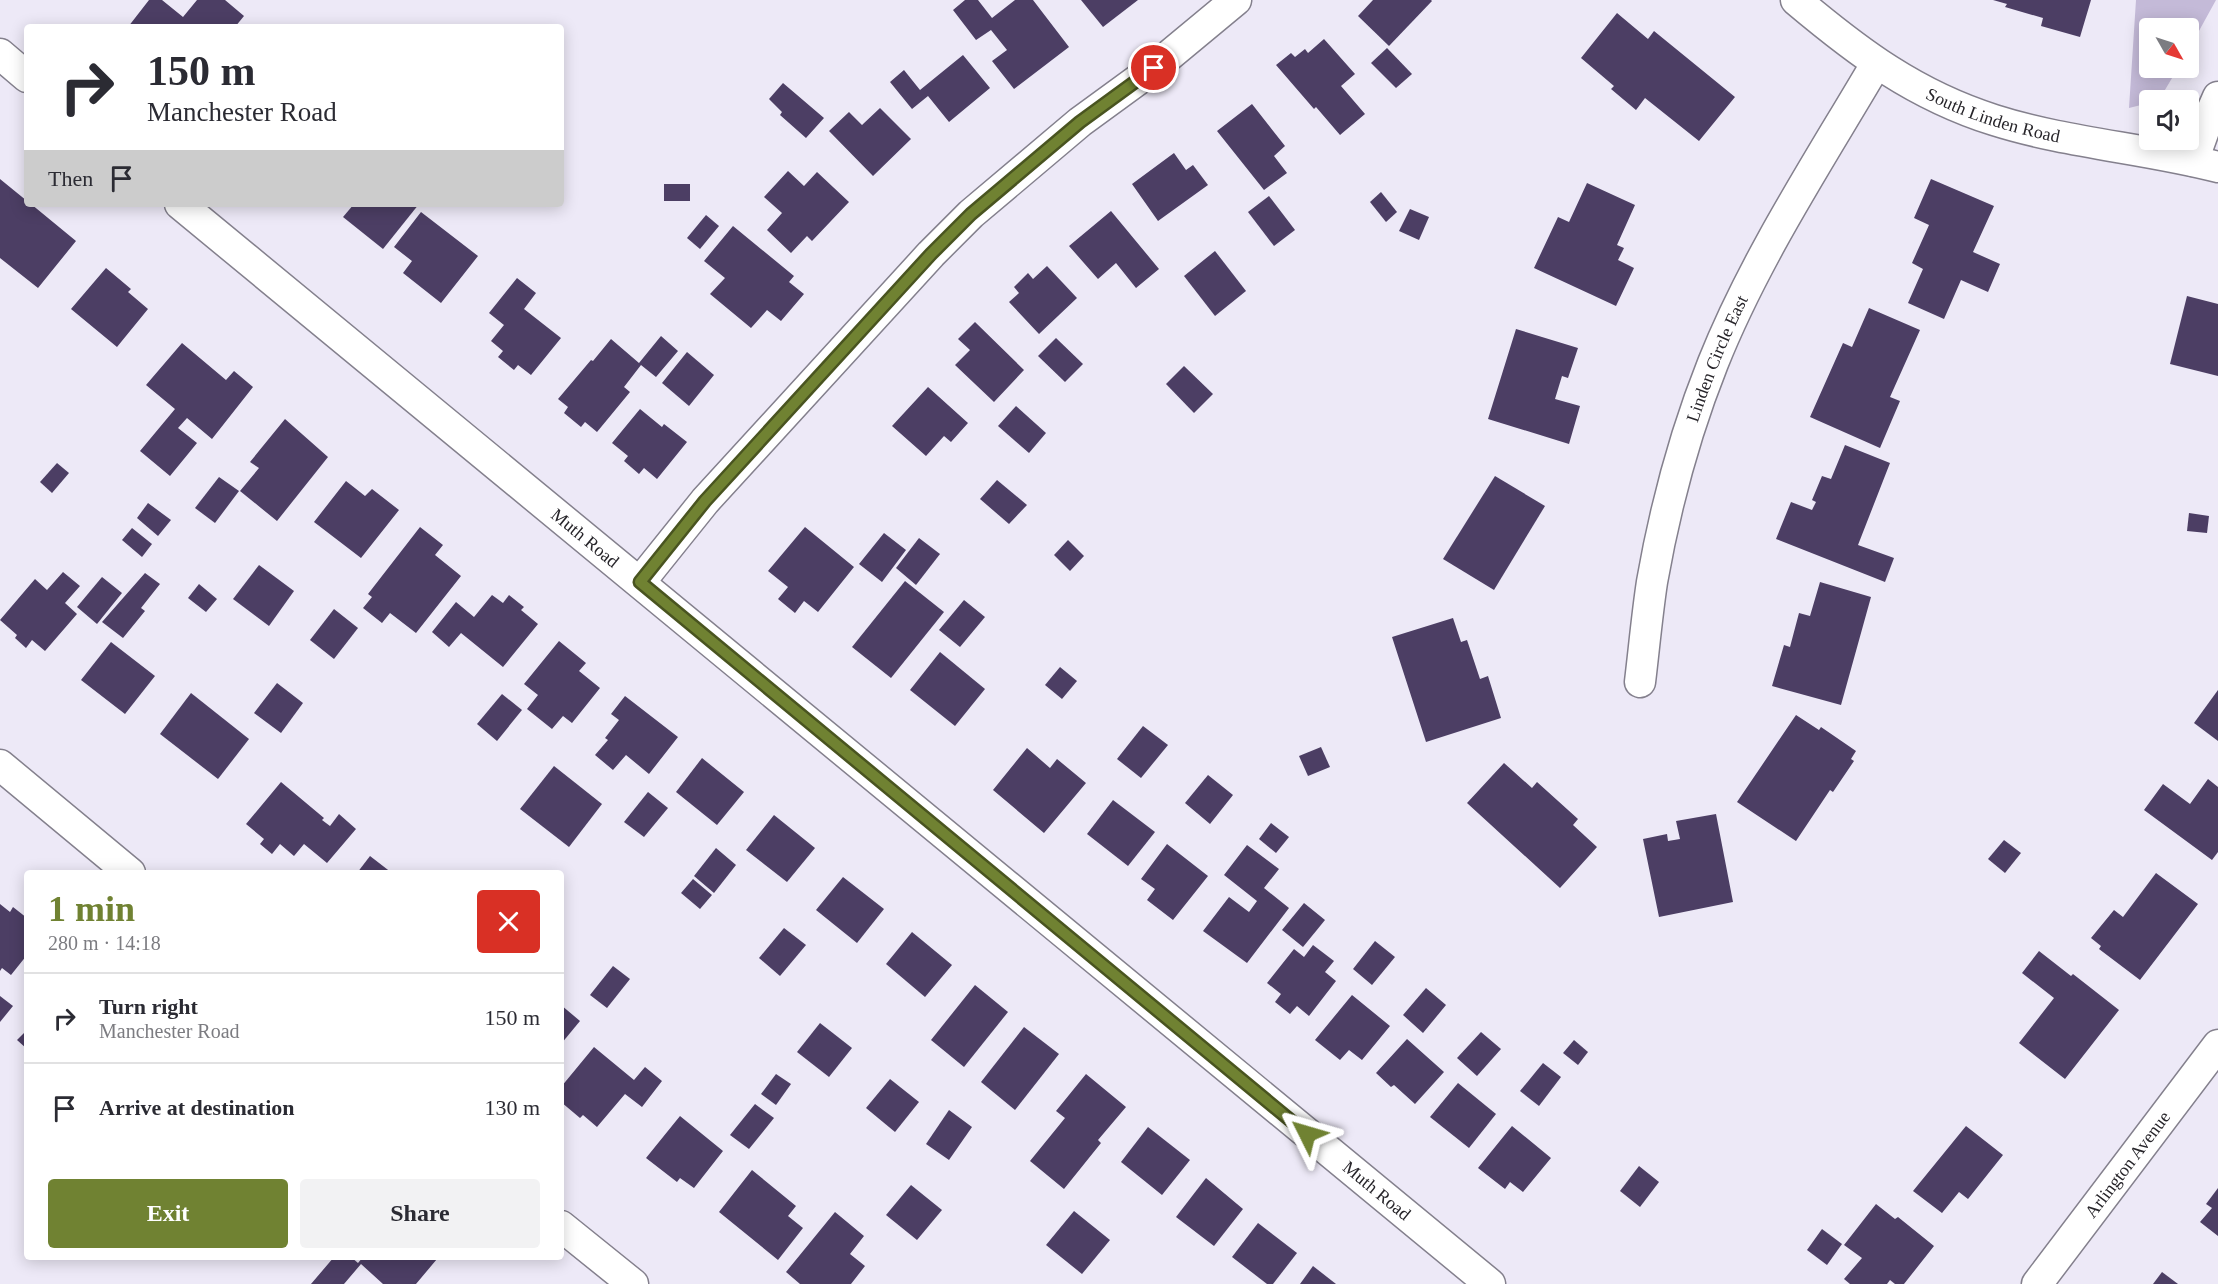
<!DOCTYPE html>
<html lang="en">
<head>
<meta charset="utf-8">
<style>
	:root { --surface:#fff; --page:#f2f2f3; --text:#2b2b33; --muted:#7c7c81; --line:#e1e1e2; --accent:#708232 }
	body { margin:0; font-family:"Times New Roman",serif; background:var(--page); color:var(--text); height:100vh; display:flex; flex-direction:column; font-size:22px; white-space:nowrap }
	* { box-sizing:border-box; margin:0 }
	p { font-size:20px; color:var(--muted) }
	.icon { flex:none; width:33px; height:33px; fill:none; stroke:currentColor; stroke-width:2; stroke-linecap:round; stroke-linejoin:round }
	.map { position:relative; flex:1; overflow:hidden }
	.side { position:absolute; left:24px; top:870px; width:540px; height:390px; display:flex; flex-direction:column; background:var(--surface); border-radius:6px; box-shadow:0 3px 15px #0003 }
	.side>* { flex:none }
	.banner { position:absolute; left:24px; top:24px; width:540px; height:183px; border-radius:6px; box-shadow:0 3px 15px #0003; background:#fff; color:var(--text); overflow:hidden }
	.needle { width:39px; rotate:129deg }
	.controls { position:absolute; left:2139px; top:18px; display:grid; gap:12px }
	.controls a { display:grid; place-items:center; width:60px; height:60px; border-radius:6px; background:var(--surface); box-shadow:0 3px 15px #0003; font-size:30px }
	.pin { position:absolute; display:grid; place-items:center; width:51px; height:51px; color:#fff; margin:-26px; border:3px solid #fff; border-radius:50%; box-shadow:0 2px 6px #0007 }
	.me { position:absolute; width:66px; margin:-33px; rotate:310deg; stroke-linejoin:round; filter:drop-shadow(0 0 4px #0008) }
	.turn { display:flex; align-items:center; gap:21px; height:126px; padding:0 24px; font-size:27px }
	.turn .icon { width:78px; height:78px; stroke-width:2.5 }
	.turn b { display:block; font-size:42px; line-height:51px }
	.then { display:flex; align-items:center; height:57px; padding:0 24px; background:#0003; gap:12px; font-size:22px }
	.round { display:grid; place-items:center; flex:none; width:63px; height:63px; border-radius:6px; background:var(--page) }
	.head { display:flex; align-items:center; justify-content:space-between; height:102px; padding:0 24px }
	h1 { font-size:36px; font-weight:600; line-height:45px; color:var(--accent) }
	.button { display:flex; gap:12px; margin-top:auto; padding:12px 24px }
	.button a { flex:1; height:69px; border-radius:6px; background:var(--accent); color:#fff; font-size:24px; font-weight:600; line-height:69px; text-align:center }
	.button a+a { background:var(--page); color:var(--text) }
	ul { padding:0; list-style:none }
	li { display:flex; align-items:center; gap:18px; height:90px; padding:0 24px; border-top:2px solid var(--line) }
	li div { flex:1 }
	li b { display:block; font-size:22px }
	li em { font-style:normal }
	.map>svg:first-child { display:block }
</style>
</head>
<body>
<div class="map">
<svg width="2218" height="1284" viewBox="0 0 2218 1284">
	<rect width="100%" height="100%" fill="#ede9f7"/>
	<polygon fill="#c4bad8" points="2136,0 2216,0 2189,49 2188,28 2150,28 2150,68 2178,68 2159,100 2150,100 2149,103 2129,108"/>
	<g fill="#4c3e64">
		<polygon points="149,0 162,0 183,17 197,0 225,0 244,16 235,27 128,27"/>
		<polygon points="965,0 978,0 992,18 1015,0 1033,0 1069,47 1014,89 992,61 1007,50 991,30 976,40 953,10"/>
		<polygon points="1081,0 1138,0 1103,27"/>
		<polygon points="1373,0 1431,0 1432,1 1389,46 1358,16"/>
		<polygon points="1993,0 2091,0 2080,37 2041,26 2043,18 2005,7 2007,4"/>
		<polygon points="1617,13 1648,39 1654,31 1735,97 1699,141 1645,98 1636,110 1611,89 1614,86 1581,58"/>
		<polygon points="1324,39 1355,74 1341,86 1365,114 1340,135 1316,107 1314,109 1276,65 1291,53 1295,57 1305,49 1308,53"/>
		<polygon points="1387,48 1412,74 1396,88 1371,63"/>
		<polygon points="963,55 990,88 949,122 928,96 912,109 890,82 904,70 920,90"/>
		<polygon points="783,83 824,118 806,138 780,115 782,112 769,99"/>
		<polygon points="1252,104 1285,146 1274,156 1287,173 1264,190 1217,131"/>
		<polygon points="880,108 911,139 873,176 829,131 849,112 862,125"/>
		<polygon points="1174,153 1186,170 1193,165 1208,185 1158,221 1132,184"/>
		<polygon points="788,171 804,186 817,172 849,202 812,241 807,236 791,253 767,230 782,213 764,197"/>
		<polygon points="0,179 27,201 27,204 31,204 76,241 38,288 0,258"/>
		<polygon points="1931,179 1994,206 1973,252 2000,264 1988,292 1961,280 1944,319 1908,303 1923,269 1912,263 1929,225 1914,218"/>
		<polygon points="1587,183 1635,205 1617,245 1624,248 1618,260 1634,268 1616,306 1534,268 1558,217 1569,222"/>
		<rect x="664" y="184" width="26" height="17"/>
		<polygon points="1381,192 1397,212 1386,222 1370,202"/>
		<polygon points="1269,196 1295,230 1274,246 1248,212"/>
		<polygon points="354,204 419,204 383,249 343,217"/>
		<polygon points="1410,209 1429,217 1419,240 1399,231"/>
		<polygon points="1111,211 1159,269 1136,288 1116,263 1098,279 1069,246"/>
		<polygon points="421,212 478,256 441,303 403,273 412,261 394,247"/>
		<polygon points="706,215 719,226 700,249 687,238"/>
		<polygon points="733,226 794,276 789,282 804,294 781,321 767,310 751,328 710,294 725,278 704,261"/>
		<polygon points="1215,251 1246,291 1215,316 1184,276"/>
		<polygon points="1047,266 1077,298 1039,334 1009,302 1019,293 1014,287 1028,273 1033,279"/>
		<polygon points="106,268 131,289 128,292 148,309 117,347 71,309"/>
		<polygon points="517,278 536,293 524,309 561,338 531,375 518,365 514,370 498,357 503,351 491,341 504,325 489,313"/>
		<polygon points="2187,296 2218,304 2218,376 2170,364"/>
		<polygon points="1869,308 1920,330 1890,397 1900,401 1880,448 1810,417 1843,343 1852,347"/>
		<polygon points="975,322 1024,370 994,402 955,365 970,350 958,339"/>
		<polygon points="1516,329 1578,348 1568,378 1562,376 1555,399 1580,406 1569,444 1488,419"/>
		<polygon points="661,336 678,351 656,377 641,365 624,387 630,392 597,432 585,422 581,427 564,413 568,407 558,399 591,360 593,361 611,339 639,363"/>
		<polygon points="1056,338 1083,364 1065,382 1038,356"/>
		<polygon points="182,343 226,380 234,371 253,387 212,439 187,418 178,428 197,443 170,476 140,451 175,409 146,385"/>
		<polygon points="687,352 714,375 689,406 662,383"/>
		<polygon points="1184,366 1213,394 1194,413 1166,384"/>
		<polygon points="928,387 968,423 951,442 944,436 926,456 892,426"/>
		<polygon points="1016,406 1046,433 1029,453 998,426"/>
		<polygon points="640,409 662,427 664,424 687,442 657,479 644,468 639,474 624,461 628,456 612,443"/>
		<polygon points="285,419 328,457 277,521 240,491 259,468 250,462"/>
		<polygon points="1845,445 1890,463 1858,545 1894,558 1885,582 1776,539 1791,502 1812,510 1816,502 1812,500 1822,476 1831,479"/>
		<polygon points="57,463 69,473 52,493 40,482"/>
		<polygon points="1495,476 1545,506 1494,590 1443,559"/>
		<polygon points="219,477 239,491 215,523 195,508"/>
		<polygon points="997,480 1027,505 1009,524 980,499"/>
		<polygon points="346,481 365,496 372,489 399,510 361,558 314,522"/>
		<polygon points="148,503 171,520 158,536 137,518"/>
		<polygon points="2189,513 2209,516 2207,533 2187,531"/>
		<polygon points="420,527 443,545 435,555 461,576 416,633 390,613 382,623 363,608 372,597 368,594"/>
		<polygon points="805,527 854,567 818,612 804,601 795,613 778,599 788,587 768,571"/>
		<polygon points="132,528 152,544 142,557 122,540"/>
		<polygon points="884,533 906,550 882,582 859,564"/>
		<polygon points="919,538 940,554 916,585 896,568"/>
		<polygon points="1068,540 1084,556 1070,571 1054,555"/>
		<polygon points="259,565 294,591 269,626 233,599"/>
		<polygon points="63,572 80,586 65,603 77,614 45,651 32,640 26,648 15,638 17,635 0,620 35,579 47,590"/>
		<polygon points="145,573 160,584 141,608 145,611 123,638 102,622"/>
		<polygon points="102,577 122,593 97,624 77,607"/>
		<polygon points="905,581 944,612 891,678 852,647"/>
		<polygon points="1820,582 1871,597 1841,705 1772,686 1784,645 1790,647 1799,613 1810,616"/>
		<polygon points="199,584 217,599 206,612 188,598"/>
		<polygon points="492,595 503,603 509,595 524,607 521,610 538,624 503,667 461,633 449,647 432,632 456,602 474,617"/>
		<polygon points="964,600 985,617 960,647 939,630"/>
		<polygon points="334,609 358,628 334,659 310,640"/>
		<polygon points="1453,618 1461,642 1467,640 1480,679 1488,676 1501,718 1426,742 1392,637"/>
		<polygon points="559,641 586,663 579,671 600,688 572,723 563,716 552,729 527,709 538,695 524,684"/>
		<polygon points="111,642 155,676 125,714 81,680"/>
		<polygon points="940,652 985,689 955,726 910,690"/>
		<polygon points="1060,667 1077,681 1062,699 1045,685"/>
		<polygon points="277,683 303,703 281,733 254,713"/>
		<polygon points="2218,690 2218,741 2194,723"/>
		<polygon points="191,693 249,739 218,779 160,734"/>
		<polygon points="502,694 522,710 497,741 477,724"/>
		<polygon points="625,696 678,737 649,774 626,755 613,770 595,755 608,740 605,738 619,720 611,714"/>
		<polygon points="1796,715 1819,730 1821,727 1856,751 1851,759 1854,761 1833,792 1830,790 1796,841 1737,802"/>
		<polygon points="1143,726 1168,745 1141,778 1117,759"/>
		<polygon points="1321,747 1330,767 1308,776 1299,756"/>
		<polygon points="1027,748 1050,768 1057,759 1086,783 1044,833 993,790"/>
		<polygon points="702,758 744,792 717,825 676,792"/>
		<polygon points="1504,763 1532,788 1537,782 1578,819 1573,825 1597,847 1560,888 1467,803"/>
		<polygon points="554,766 602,804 569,847 520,809"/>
		<polygon points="1208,775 1233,795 1210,824 1185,803"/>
		<polygon points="2208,779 2218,787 2218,852 2212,860 2144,810 2163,784 2190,804"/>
		<polygon points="281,782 324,818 322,820 330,826 339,814 356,829 327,863 304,844 294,856 280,844 272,854 260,844 264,839 246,824"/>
		<polygon points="648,792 668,808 644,837 624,822"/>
		<polygon points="1113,800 1155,832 1128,866 1087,834"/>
		<polygon points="1716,814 1733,902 1659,917 1643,839 1667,834 1668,841 1680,839 1676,821"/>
		<polygon points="774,815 815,848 787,882 746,850"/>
		<polygon points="1271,823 1289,837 1276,853 1259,839"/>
		<polygon points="2004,840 2021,853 2005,873 1988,859"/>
		<polygon points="1167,844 1208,876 1173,920 1147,900 1155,889 1141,879"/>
		<polygon points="1247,845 1279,869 1264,888 1289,908 1247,963 1203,931 1229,897 1249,912 1257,901 1224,875"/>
		<polygon points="716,848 736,865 714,893 694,876"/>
		<polygon points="370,856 392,873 357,873"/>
		<polygon points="2156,873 2198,904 2140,980 2099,949 2101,946 2091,938 2114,910 2123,917"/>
		<polygon points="843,877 884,909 857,943 816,910"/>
		<polygon points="693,879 712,895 700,909 681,893"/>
		<polygon points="1304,903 1325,920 1303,947 1282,930"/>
		<polygon points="0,904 10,912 13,907 27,918 25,924 27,926 27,955 11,975 2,968 0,971"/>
		<polygon points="784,928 806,945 780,976 759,958"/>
		<polygon points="912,932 952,965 925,997 886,964"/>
		<polygon points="1375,941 1395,957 1372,985 1353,969"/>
		<polygon points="1313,945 1334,961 1325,972 1336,981 1309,1016 1297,1006 1290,1014 1275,1002 1281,994 1267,983 1294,949 1304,957"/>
		<polygon points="2039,951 2071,976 2073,974 2119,1010 2065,1079 2019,1043 2054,998 2022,973"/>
		<polygon points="613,966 630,979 607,1008 590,995"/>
		<polygon points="975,985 1008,1012 964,1067 931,1040"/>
		<polygon points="1426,988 1446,1005 1423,1033 1403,1015"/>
		<polygon points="1352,995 1390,1026 1362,1060 1349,1050 1340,1060 1315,1040"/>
		<polygon points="0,996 13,1006 0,1022"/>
		<polygon points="561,1005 580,1021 561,1044"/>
		<polygon points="820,1023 852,1048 829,1077 797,1052"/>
		<polygon points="1024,1027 1059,1054 1015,1110 981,1082"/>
		<polygon points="27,1030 27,1049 17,1040"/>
		<polygon points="1481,1032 1501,1049 1477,1076 1457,1058"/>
		<polygon points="1407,1039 1444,1072 1415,1104 1394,1085 1391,1087 1376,1073"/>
		<polygon points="1574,1040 1588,1052 1578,1065 1563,1053"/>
		<polygon points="594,1047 634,1080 645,1067 662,1081 642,1107 625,1094 597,1127 583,1115 580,1118 561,1102 561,1093 564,1089 561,1087"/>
		<polygon points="1543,1063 1561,1077 1539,1106 1520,1091"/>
		<polygon points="776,1074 791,1084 776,1105 761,1094"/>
		<polygon points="1086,1074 1126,1107 1098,1140 1101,1143 1064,1189 1030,1161 1065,1118 1056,1111"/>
		<polygon points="890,1079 919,1102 895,1132 866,1108"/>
		<polygon points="1458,1083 1496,1114 1469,1148 1430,1117"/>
		<polygon points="755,1104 774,1118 749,1149 730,1135"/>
		<polygon points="949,1110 972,1127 949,1160 926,1144"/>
		<polygon points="680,1116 723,1151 694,1188 680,1178 677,1182 646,1158"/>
		<polygon points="1512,1126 1551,1158 1523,1192 1510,1182 1505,1189 1478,1168"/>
		<polygon points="1966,1126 2003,1155 1968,1199 1959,1192 1942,1213 1913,1191"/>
		<polygon points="1148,1127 1190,1160 1162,1195 1121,1162"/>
		<polygon points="1639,1166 1659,1182 1640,1207 1620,1191"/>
		<polygon points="752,1170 796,1206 788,1216 803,1228 778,1260 719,1212"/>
		<polygon points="1206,1178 1243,1209 1214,1246 1176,1217"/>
		<polygon points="911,1185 942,1210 917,1240 886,1215"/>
		<polygon points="2218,1188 2218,1236 2200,1222 2212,1208 2206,1204"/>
		<polygon points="1876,1204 1895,1219 1898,1217 1934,1246 1904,1284 1895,1284 1890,1280 1887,1284 1850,1284 1844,1279 1862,1258 1844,1245"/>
		<polygon points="1074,1211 1110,1240 1082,1274 1046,1245"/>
		<polygon points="835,1212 864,1236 850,1254 865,1266 851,1284 800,1284 786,1272"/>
		<polygon points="1258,1223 1297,1253 1273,1284 1267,1284 1232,1257"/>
		<polygon points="1822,1229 1842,1244 1827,1265 1807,1250"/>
		<polygon points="334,1257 351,1257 358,1263 363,1257 435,1257 437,1259 416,1284 383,1284 361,1264 344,1284 311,1284"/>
		<polygon points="1313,1266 1336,1284 1300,1284"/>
		<polygon points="2162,1272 2178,1284 2153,1284"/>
	</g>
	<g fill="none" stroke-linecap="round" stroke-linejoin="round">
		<g stroke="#84808d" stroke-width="33">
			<g id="street">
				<path id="s1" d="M1796,0C1859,53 1915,95 1994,120C2066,143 2145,148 2218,167"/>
				<polyline points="0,54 27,77"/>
				<polyline points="2193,161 2207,122 2218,97"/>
				<path id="s2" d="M180,204L1490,1284"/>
				<polyline points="640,582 705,501 931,254 971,214 1080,122 1154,68 1236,0"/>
				<path id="s3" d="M1640,682C1644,649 1647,615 1652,582C1665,508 1685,433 1713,363C1755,258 1819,161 1876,64"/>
				<polyline points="0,765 130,873"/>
				<polyline points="561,1226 633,1284"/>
				<path id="s4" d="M2037,1284L2218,1045"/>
			</g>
		</g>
		<use href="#street" stroke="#fff" stroke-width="30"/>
	</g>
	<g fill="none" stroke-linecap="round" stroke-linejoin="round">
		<g stroke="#495420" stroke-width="15">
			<polyline id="route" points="1154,68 1080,122 971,214 931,254 705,501 640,582 1307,1134"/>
		</g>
		<use href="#route" stroke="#708232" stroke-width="10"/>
	</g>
	<g text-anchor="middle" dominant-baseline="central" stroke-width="6" stroke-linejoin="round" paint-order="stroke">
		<g font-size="18" fill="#27252a" stroke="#ede9f7">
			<text stroke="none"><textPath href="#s1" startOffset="231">South Linden Road</textPath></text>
			<text stroke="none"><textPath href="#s3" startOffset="334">Linden Circle East</textPath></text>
			<text stroke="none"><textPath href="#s2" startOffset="525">Muth Road</textPath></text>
			<text stroke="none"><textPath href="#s4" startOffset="150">Arlington Avenue</textPath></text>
			<text stroke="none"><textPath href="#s2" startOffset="1551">Muth Road</textPath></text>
		</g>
	</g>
</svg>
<div class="controls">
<a><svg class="needle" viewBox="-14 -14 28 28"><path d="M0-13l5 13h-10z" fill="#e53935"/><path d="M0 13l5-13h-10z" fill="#7c7c81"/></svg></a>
<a><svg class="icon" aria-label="sound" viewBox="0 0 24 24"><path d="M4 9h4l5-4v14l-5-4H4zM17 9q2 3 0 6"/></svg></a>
</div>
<div class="pin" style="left:1154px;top:68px;background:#d93025"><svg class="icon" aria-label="arrive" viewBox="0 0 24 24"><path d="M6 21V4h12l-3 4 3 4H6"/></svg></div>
<svg class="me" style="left:1307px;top:1134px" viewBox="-20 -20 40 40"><path d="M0-17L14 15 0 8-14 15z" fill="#708232" stroke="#fff" stroke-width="4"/></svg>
<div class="banner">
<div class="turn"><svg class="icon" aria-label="right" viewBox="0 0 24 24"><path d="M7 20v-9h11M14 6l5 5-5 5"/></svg><div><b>150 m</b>Manchester Road</div></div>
<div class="then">Then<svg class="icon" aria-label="arrive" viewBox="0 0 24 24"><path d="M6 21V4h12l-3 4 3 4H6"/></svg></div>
</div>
<section class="side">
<div class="head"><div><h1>1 min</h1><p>280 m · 14:18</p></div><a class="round" style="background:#d93025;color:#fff"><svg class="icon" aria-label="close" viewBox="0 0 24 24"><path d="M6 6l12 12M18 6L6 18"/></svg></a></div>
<ul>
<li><svg class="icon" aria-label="right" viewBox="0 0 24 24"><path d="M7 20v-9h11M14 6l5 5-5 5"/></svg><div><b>Turn right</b><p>Manchester Road</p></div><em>150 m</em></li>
<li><svg class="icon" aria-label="arrive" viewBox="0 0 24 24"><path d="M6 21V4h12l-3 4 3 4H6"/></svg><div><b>Arrive at destination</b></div><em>130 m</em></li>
</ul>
<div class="button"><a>Exit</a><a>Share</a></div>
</section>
</div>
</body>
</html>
